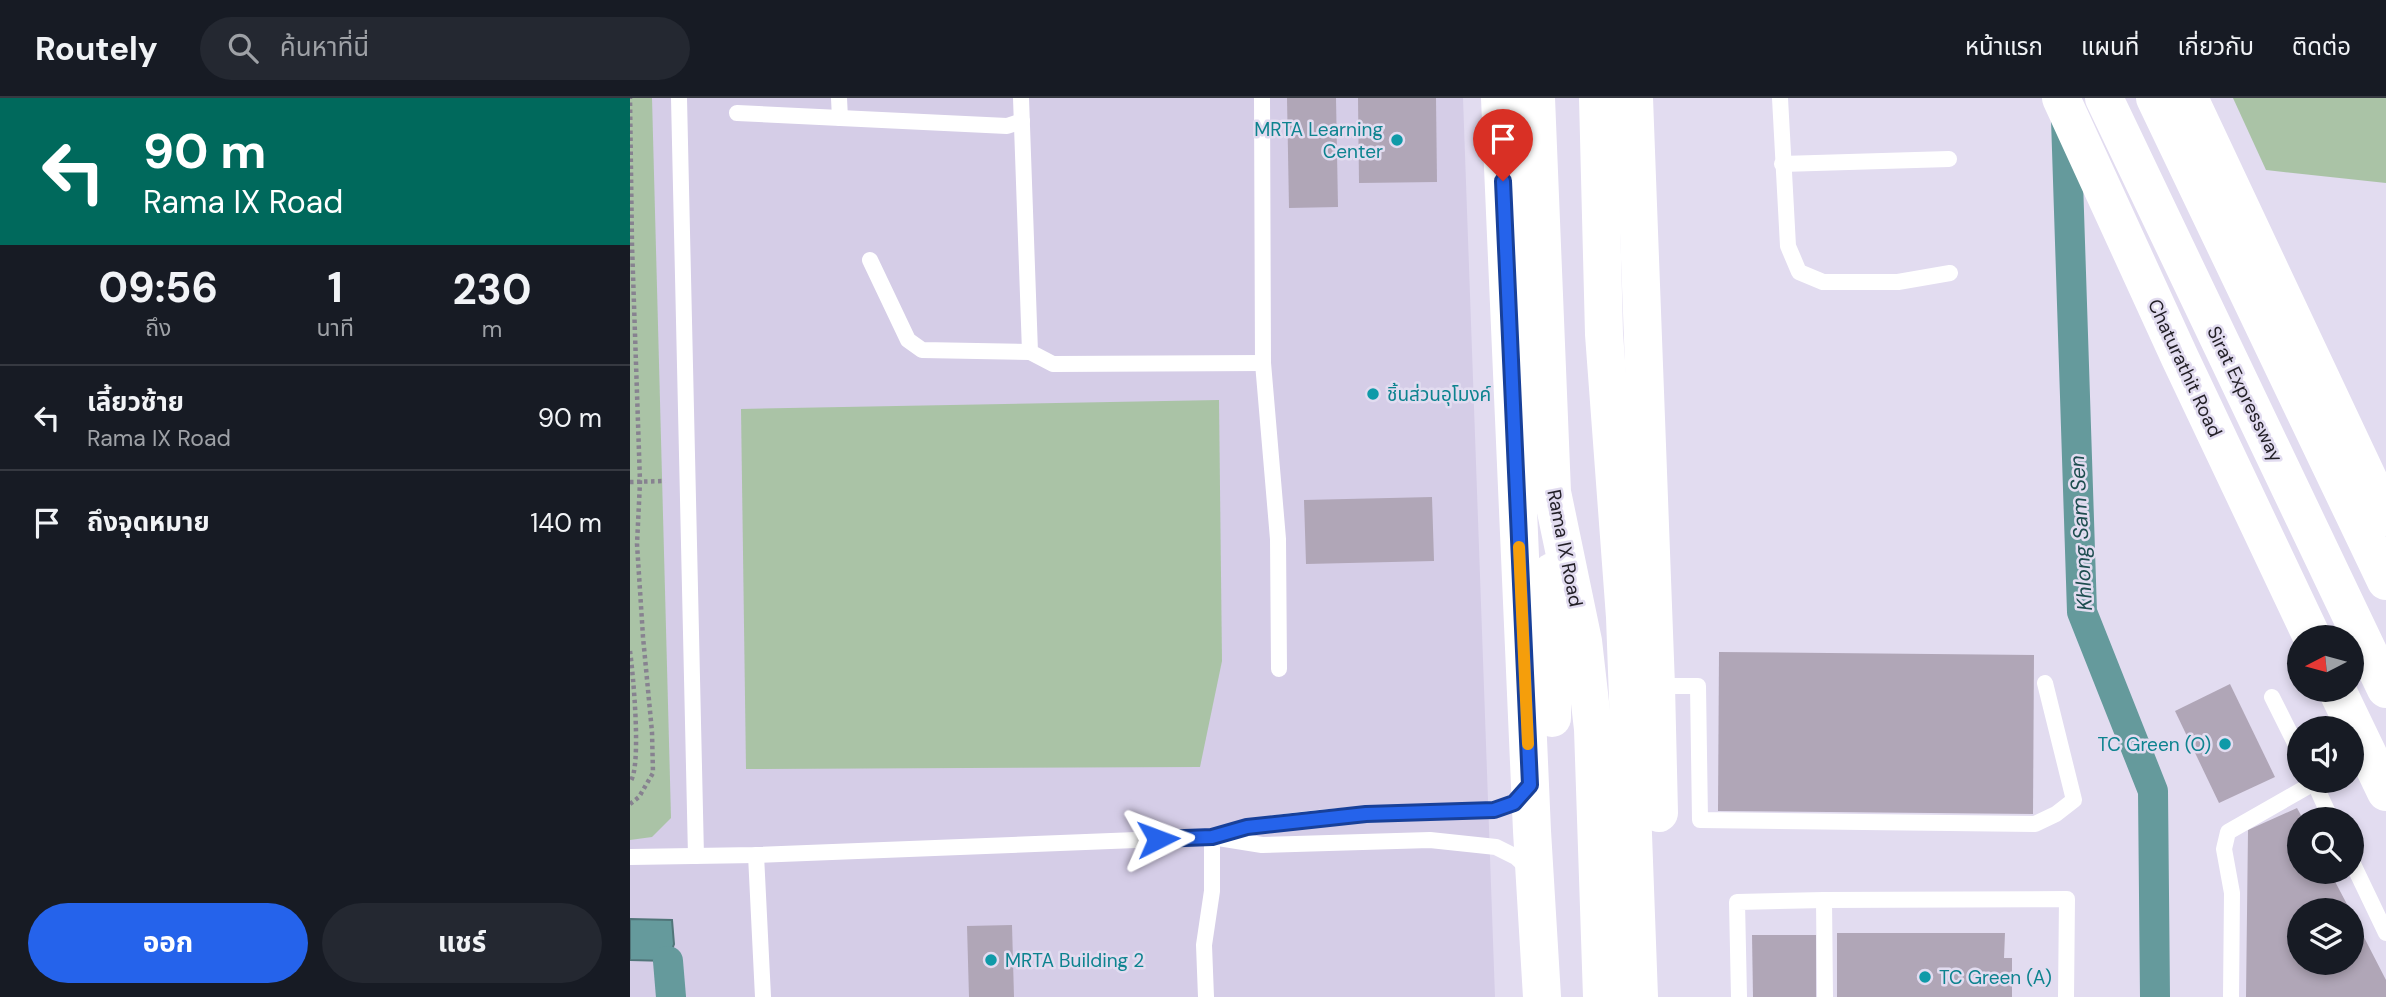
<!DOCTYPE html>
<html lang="th">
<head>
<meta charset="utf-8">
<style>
	:root { --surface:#171b24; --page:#242831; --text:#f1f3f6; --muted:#9ea1a6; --line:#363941; --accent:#2563eb }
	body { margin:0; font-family:"DM Sans","Noto Sans Thai",sans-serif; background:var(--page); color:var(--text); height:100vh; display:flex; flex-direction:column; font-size:26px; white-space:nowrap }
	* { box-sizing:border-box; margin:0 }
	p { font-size:23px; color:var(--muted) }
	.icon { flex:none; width:38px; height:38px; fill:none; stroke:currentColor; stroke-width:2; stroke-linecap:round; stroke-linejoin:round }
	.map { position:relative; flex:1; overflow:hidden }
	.drawer { display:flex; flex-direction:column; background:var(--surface); width:630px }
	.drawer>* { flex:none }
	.hud { background:#00695c; color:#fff; overflow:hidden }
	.needle { width:46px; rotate:264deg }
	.fabs { position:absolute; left:1657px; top:527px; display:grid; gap:14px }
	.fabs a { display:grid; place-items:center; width:77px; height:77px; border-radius:50%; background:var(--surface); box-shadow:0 4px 10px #0003; font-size:35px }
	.pin { position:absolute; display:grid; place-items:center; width:60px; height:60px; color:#fff; margin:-72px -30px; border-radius:50% 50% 50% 0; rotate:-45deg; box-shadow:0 0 7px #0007 }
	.pin .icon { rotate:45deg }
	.me { position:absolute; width:77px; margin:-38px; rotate:87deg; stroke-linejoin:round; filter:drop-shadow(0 0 5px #0008) }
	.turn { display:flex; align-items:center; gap:24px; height:147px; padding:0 28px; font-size:32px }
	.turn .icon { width:91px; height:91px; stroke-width:2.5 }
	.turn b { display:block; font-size:49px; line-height:60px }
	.eta { display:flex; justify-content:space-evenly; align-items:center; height:119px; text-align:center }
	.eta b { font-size:42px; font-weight:700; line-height:49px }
	.primary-button { display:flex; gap:14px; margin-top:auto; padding:14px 28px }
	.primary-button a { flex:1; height:80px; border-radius:42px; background:var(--accent); color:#fff; font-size:28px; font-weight:700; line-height:80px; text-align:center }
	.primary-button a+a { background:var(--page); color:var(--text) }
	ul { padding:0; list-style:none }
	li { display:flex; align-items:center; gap:21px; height:105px; padding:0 28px; border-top:2px solid var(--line) }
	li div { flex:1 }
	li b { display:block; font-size:26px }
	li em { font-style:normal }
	header { display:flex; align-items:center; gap:42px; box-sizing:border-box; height:98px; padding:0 35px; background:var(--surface); border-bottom:2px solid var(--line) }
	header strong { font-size:33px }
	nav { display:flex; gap:38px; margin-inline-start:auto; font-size:24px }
	.search { width:490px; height:63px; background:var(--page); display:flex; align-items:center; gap:18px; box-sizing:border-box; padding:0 24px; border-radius:38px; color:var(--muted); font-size:26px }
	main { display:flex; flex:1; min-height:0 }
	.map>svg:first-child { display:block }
</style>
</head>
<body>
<header>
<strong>Routely</strong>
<div class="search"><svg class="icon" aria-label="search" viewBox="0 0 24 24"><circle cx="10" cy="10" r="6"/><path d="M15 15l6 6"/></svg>ค้นหาที่นี่</div>
<nav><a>หน้าแรก</a><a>แผนที่</a><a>เกี่ยวกับ</a><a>ติดต่อ</a></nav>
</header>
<main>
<section class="drawer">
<div class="hud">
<div class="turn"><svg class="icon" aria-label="left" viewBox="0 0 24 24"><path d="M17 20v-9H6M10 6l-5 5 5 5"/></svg><div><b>90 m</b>Rama IX Road</div></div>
</div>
<div class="eta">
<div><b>09:56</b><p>ถึง</p></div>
<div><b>1</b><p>นาที</p></div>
<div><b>230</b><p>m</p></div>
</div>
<ul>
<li><svg class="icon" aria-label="left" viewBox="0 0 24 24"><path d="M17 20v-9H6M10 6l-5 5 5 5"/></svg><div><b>เลี้ยวซ้าย</b><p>Rama IX Road</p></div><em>90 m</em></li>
<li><svg class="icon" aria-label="arrive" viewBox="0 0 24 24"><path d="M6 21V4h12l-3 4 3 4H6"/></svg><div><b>ถึงจุดหมาย</b></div><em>140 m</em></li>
</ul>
<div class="primary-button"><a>ออก</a><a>แชร์</a></div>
</section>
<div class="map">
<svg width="1756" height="899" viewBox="0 0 1756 899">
	<rect width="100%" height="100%" fill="#e2dcf0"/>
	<polygon fill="#d5cde7" points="0,0 833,0 865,899 0,899"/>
	<g fill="#aac3a6">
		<polygon points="0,0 22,0 41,720 22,739 0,742"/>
		<polygon points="1603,0 1756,0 1756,85 1636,72"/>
		<polygon points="589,302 592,563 570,669 116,671 111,311"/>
	</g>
	<polygon fill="#659a9c" stroke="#517579" stroke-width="2" points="0,821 42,822 44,846 38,863 0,862"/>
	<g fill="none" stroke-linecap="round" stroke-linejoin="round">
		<g stroke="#659a9c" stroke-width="30">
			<polyline points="1436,21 1452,514 1523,693 1525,899"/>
			<polyline points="38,863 41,899"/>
		</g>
	</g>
	<g fill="#b0a6b7">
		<polygon points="657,0 706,0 708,109 659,110"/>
		<polygon points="728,0 806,0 807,84 729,85"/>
		<polygon points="802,399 804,463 676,466 674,402"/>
		<polygon points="1089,554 1404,557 1403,716 1088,713"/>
		<polygon points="1600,586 1645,679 1589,705 1545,613"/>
		<polygon points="1667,710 1673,721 1670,721 1670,774 1700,774 1720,812 1670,812 1670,864 1722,864 1722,816 1756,882 1756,899 1616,899 1618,732"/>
		<polygon points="382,827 384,899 339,899 337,828"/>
		<polygon points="1207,835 1375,835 1374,860 1382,860 1382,899 1207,899"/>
		<polygon points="1122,837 1186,837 1186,899 1123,899"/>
	</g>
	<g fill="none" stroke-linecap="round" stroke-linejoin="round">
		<g stroke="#878290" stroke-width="4.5" stroke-dasharray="3.5 3.5" stroke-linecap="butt">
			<polyline points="0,384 35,383"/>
			<path d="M0,553C3,575 12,670 0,684"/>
			<polyline points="0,706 9,699 23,675 22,634 13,539 7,446 10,384 2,147 0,0"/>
		</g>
		<g stroke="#fff" stroke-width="16">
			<polyline points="49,0 66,758"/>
			<polyline points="209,0 210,20"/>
			<polyline points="391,0 400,254 423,266 633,265"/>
			<polyline points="632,0 633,265 648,441 649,571"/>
			<polyline points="1150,0 1158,148 1169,174 1193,184 1268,184 1320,175"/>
			<polyline points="107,15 377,28 392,23"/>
			<polyline points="1152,66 1319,61"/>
			<polyline points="240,162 278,242 292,252 400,254"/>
			<polyline points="1026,588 1068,588 1070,722 1405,726 1426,716 1444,702 1415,585"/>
			<polyline points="1642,599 1670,655"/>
			<polyline points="1683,682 1701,721"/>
			<path d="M587,737C677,714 773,715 865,712L884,705L896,692"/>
			<polyline points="126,757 133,899"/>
			<polyline points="0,759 126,757 582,739 632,747 800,742 866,749 886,759 899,771"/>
			<polyline points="1722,764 1756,835"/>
			<polyline points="576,899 574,847 582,793 582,739"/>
			<polyline points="1109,899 1107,804 1194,802"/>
			<polyline points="1195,899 1194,802 1437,801 1436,899"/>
			<polyline points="1601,899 1602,795 1594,751 1598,734 1689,682"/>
		</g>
		<g stroke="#fff" stroke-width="38">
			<polyline points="1431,0 1550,260 1682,539"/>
			<polyline points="1525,0 1756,483"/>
			<polyline points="1707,592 1756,694"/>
		</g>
		<g stroke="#fff" stroke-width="38">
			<polyline points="870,0 902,733 912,899"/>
			<polyline points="906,0 922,394 953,543 963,631 972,899"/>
			<polyline points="968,0 974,236 995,519 1009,899"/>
			<polyline points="1004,0 1026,588 1029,715"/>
			<polyline points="922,620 922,474"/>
		</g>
		<g stroke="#fff" stroke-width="38">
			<polyline points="1474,0 1756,591"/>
			<polyline points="1559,0 1756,419"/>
		</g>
	</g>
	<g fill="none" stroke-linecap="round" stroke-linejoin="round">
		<g stroke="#184099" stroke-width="18">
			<polyline id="route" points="528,741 582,739 617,729 736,716 864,712 884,705 900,687 873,83"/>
		</g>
		<use href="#route" stroke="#2563eb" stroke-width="12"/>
		<polyline stroke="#f59e0b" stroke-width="12" points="889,449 898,646"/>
	</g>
	<g fill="#0f9aa8" stroke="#e2dcf0" stroke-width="2.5">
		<circle cx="767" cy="42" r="7"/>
		<circle cx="743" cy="296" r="7"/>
		<circle cx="1595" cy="646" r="7"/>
		<circle cx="361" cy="862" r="7"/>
		<circle cx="1295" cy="879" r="7"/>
	</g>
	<g text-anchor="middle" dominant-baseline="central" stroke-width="5" stroke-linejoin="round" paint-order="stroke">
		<g font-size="19" fill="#0d838f" stroke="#e2dcf0" text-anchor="start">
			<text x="753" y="31" text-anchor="end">MRTA Learning<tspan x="753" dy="22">Center</tspan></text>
			<text x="757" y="296">ชิ้นส่วนอุโมงค์</text>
			<text x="1581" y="646" text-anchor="end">TC Green (O)</text>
			<text x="375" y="862">MRTA Building 2</text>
			<text x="1309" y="879">TC Green (A)</text>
		</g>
		<g font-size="19" fill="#221f26" stroke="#e2dcf0">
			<text transform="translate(1555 270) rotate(65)">Chaturathit Road</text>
			<text transform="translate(1615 296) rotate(64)">Sirat Expressway</text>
			<text transform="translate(935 450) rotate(79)">Rama IX Road</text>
		</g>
		<g font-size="21" font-style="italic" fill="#1d4d4f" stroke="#e2dcf0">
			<text transform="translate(1451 435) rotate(-93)">Khlong Sam Sen</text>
		</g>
	</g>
</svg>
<div class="fabs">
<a><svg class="needle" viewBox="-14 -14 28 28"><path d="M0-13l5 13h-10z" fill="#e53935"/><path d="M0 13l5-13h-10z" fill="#9ea1a6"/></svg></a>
<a><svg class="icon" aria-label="sound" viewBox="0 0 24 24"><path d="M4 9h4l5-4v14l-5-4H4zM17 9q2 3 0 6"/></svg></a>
<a><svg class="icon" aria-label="search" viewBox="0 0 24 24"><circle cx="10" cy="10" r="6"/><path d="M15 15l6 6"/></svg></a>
<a><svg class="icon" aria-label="layers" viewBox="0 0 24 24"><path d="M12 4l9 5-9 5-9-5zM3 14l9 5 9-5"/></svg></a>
</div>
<div class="pin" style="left:873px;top:83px;background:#d93025"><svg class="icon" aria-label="arrive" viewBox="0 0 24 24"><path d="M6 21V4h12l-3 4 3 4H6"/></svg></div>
<svg class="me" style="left:528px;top:741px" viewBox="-20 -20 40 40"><path d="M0-17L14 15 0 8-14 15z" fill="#2563eb" stroke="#fff" stroke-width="4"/></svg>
</div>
</main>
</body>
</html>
